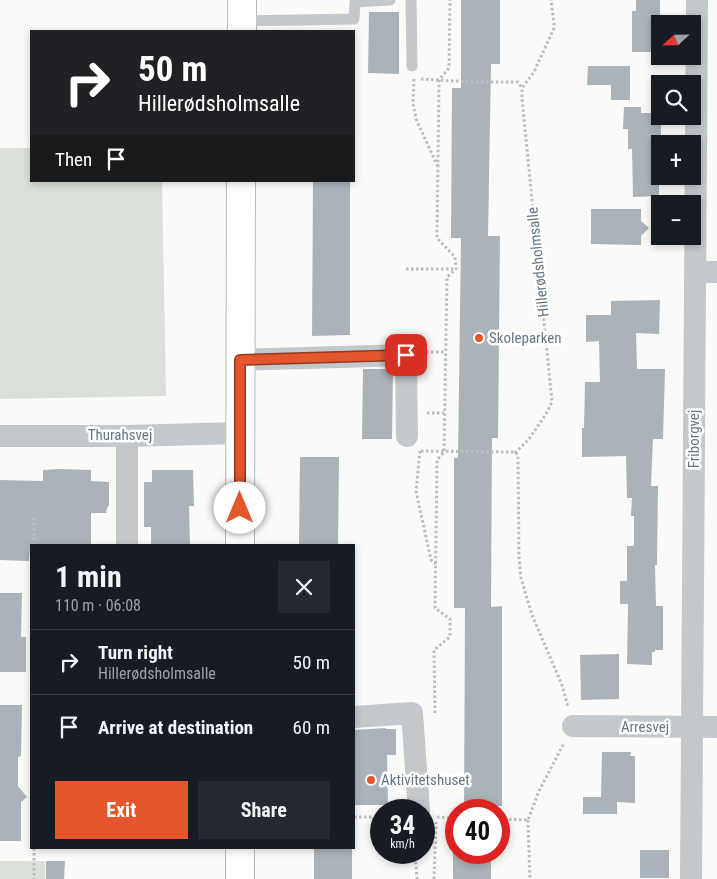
<!DOCTYPE html>
<html lang="en">
<head>
<meta charset="utf-8">
<style>
	:root { --surface:#171b24; --page:#242831; --text:#f1f3f6; --muted:#9ea1a6; --line:#363941; --accent:#e4572e }
	body { margin:0; font-family:"Roboto Condensed",sans-serif; background:var(--page); color:var(--text); height:100vh; display:flex; flex-direction:column; font-size:19px; white-space:nowrap }
	* { box-sizing:border-box; margin:0 }
	p { font-size:16px; color:var(--muted) }
	.icon { flex:none; width:28px; height:28px; fill:none; stroke:currentColor; stroke-width:2; stroke-linecap:round; stroke-linejoin:round }
	.map { position:relative; flex:1; overflow:hidden }
	.side { position:absolute; left:30px; top:544px; width:325px; height:305px; display:flex; flex-direction:column; background:var(--surface); border-radius:0px; box-shadow:0 2px 8px #0003 }
	.side>* { flex:none }
	.guide { position:absolute; left:30px; top:30px; width:325px; height:152px; border-radius:0px; box-shadow:0 2px 8px #0003; background:#202124; color:#fff; overflow:hidden }
	.needle { width:32px; rotate:248deg }
	.tools { position:absolute; left:651px; top:15px; display:grid; gap:10px }
	.tools a { display:grid; place-items:center; width:50px; height:50px; border-radius:0px; background:var(--surface); box-shadow:0 2px 8px #0003; font-size:25px }
	.speed { position:absolute; left:370px; top:799px; display:flex; gap:10px; font-size:25px; font-weight:700; text-align:center }
	.speed>* { display:grid; place-content:center; width:65px; height:65px; border-radius:50%; background:var(--surface); box-shadow:0 2px 8px #0003; line-height:1 }
	.speed small { font-size:12px; font-weight:400 }
	.speed .limit { border:8px solid #d22; background:#fff; color:#111 }
	.pin { position:absolute; display:grid; place-items:center; width:42px; height:42px; color:#fff; margin:-21px; border-radius:10px; box-shadow:0 2px 8px #0006 }
	.me { position:absolute; width:55px; margin:-28px; rotate:0deg; stroke-linejoin:round; filter:drop-shadow(0 0 4px #0008) }
	.turn { display:flex; align-items:center; gap:18px; height:105px; padding:0 25px; font-size:22px }
	.turn .icon { width:65px; height:65px; stroke-width:2.5 }
	.turn b { display:block; font-size:35px; line-height:42px }
	.then { display:flex; align-items:center; height:48px; padding:0 25px; background:#0003; gap:10px; font-size:19px }
	.round { display:grid; place-items:center; flex:none; width:52px; height:52px; border-radius:0px; background:var(--page) }
	.overview { display:flex; align-items:center; justify-content:space-between; height:85px; padding:0 25px }
	h1 { font-size:30px; font-weight:700; line-height:38px }
	.cta { display:flex; gap:10px; margin-top:auto; padding:10px 25px }
	.cta a { flex:1; height:58px; border-radius:0px; background:var(--accent); color:#fff; font-size:20px; font-weight:700; line-height:58px; text-align:center }
	.cta a+a { background:var(--page); color:var(--text) }
	ul { padding:0; list-style:none }
	li { display:flex; align-items:center; gap:15px; height:65px; padding:0 25px; border-top:1px solid var(--line) }
	li div { flex:1 }
	li b { display:block; font-size:19px }
	li em { font-style:normal }
	.map>svg:first-child { display:block }
</style>
</head>
<body>
<div class="map">
<svg width="717" height="879" viewBox="0 0 717 879">
	<rect width="100%" height="100%" fill="#fafaf8"/>
	<g fill="#dadfd7">
		<polygon points="0,148 31,148 31,181 162,181 166,396 0,399"/>
		<rect x="0" y="861" width="45" height="18"/>
	</g>
	<g fill="#aab3b9">
		<polygon points="461,0 500,0 500,64 491,64 488,236 500,236 498,438 492,438 491,607 502,606 502,806 464,806 465,608 454,608 454,458 458,458 461,238 451,238 452,88 461,88"/>
		<polygon points="636,0 660,0 660,52 632,52 632,11 636,11"/>
		<polygon points="369,12 399,12 399,74 368,73"/>
		<polygon points="588,66 630,66 630,100 611,100 611,85 587,85"/>
		<polygon points="624,107 641,107 641,113 652,113 652,115 660,115 661,116 661,135 659,135 659,196 633,197 632,149 628,149 628,129 623,129"/>
		<polygon points="313,181 350,181 350,335 312,336"/>
		<polygon points="591,209 641,209 641,221 649,228 641,236 641,245 591,244"/>
		<polygon points="660,300 659,334 636,333 637,369 665,369 663,439 653,439 651,486 658,486 657,565 655,565 656,606 663,606 663,650 655,650 655,652 652,652 652,665 627,664 628,604 620,604 620,581 627,581 627,546 634,546 634,516 631,516 632,498 627,498 626,456 582,457 582,428 584,428 585,382 600,382 599,341 586,342 586,315 611,315 611,301"/>
		<polygon points="363,369 393,369 392,439 362,439"/>
		<polygon points="300,457 339,457 338,545 299,545"/>
		<polygon points="59,469 91,470 91,481 109,482 109,505 107,508 106,513 91,513 91,545 30,545 29,561 0,560 0,480 43,481 43,470"/>
		<polygon points="152,470 193,470 194,506 189,506 190,545 151,545 151,527 144,527 144,482 152,482"/>
		<polygon points="0,593 22,593 21,637 26,637 26,672 0,672"/>
		<polygon points="619,654 619,699 581,700 580,655"/>
		<polygon points="0,705 22,705 21,756 18,757 18,786 27,797 21,802 21,841 0,841"/>
		<polygon points="386,728 386,729 396,729 396,755 387,755 388,805 354,805 354,730"/>
		<polygon points="602,752 631,752 630,756 635,756 635,803 617,802 617,814 583,814 583,797 601,797"/>
		<rect x="314" y="848" width="38" height="31"/>
		<rect x="640" y="850" width="29" height="28"/>
		<rect x="453" y="852" width="38" height="27"/>
		<polygon points="46,861 65,861 64,879 46,879"/>
	</g>
	<g fill="none" stroke-linecap="round" stroke-linejoin="round">
		<g stroke="#b3babf" stroke-width="30">
			<g id="secondary">
				<polyline points="242,31 242,0"/>
				<polyline points="240,545 241,181"/>
				<polyline points="240,879 240,848"/>
			</g>
		</g>
		<g stroke="#bbbfc2" stroke-width="3" stroke-dasharray="2.5 2.5" stroke-linecap="butt">
			<polyline points="414,79 413,103 416,119 438,167"/>
			<polyline points="421,79 471,82 518,82 522,88"/>
			<polyline points="406,269 455,269"/>
			<polyline points="426,352 446,352"/>
			<polyline points="427,413 444,413"/>
			<polyline points="420,451 416,491 431,560 436,564"/>
			<polyline points="421,451 510,452 515,452 518,455 519,558 521,578 532,615 562,685 568,707"/>
			<polyline points="515,453 529,439 546,414 552,402 522,98 522,88 534,72 554,28 554,23 551,0"/>
			<polyline points="34,518 34,545"/>
			<polyline points="435,713 434,650 450,637 450,619 435,608 437,460 444,452 447,277 456,269 455,257 437,238 439,80 449,68 450,0"/>
			<polyline points="354,817 381,817"/>
			<polyline points="437,817 456,818"/>
			<polyline points="499,819 528,820 539,791 564,743"/>
			<polyline points="528,820 530,879"/>
			<polyline points="34,848 34,879"/>
			<polyline points="415,852 417,879"/>
			<polyline points="434,879 436,822"/>
		</g>
		<g stroke="#c3c8cc" stroke-width="11">
			<polyline points="411,0 412,66"/>
			<polyline points="242,21 354,19 355,2 390,0"/>
		</g>
		<g stroke="#c3c8cc" stroke-width="22">
			<polyline points="695,272 717,272"/>
			<polyline points="240,360 406,355 407,436"/>
			<polyline points="0,436 127,436 240,433"/>
			<polyline points="127,436 127,545"/>
			<polyline points="354,717 412,713 419,810"/>
			<polyline points="573,726 717,727"/>
			<polyline points="691,879 697,0"/>
		</g>
		<use href="#secondary" stroke="#fff" stroke-width="28"/>
	</g>
	<g fill="none" stroke-linecap="round" stroke-linejoin="round">
		<g stroke="#94391e" stroke-width="12">
			<polyline id="route" points="240,508 240,360 406,355"/>
		</g>
		<use href="#route" stroke="#e4572e" stroke-width="9"/>
	</g>
	<g fill="#e4572e" stroke="#fff" stroke-width="2">
		<circle cx="479" cy="338" r="5"/>
		<circle cx="371" cy="780" r="5"/>
	</g>
	<g text-anchor="middle" dominant-baseline="central" stroke-width="5" stroke-linejoin="round" paint-order="stroke">
		<g font-size="15" fill="#657683" stroke="#fff">
			<text transform="translate(538 262) rotate(-96)">Hillerødsholmsalle</text>
			<text x="120" y="435">Thurahsvej</text>
			<text transform="translate(694 439) rotate(-90)">Friborgvej</text>
			<text x="645" y="727">Arresvej</text>
		</g>
		<g font-size="15" fill="#657683" stroke="#fff" text-anchor="start">
			<text x="489" y="338">Skoleparken</text>
			<text x="381" y="780">Aktivitetshuset</text>
		</g>
	</g>
</svg>
<div class="tools">
<a><svg class="needle" viewBox="-14 -14 28 28"><path d="M0-13l5 13h-10z" fill="#e53935"/><path d="M0 13l5-13h-10z" fill="#9ea1a6"/></svg></a>
<a><svg class="icon" aria-label="search" viewBox="0 0 24 24"><circle cx="10" cy="10" r="6"/><path d="M15 15l6 6"/></svg></a>
<a>+</a>
<a>−</a>
</div>
<div class="speed"><div>34<small>km/h</small></div><div class="limit">40</div></div>
<div class="pin" style="left:406px;top:355px;background:#d93025"><svg class="icon" aria-label="arrive" viewBox="0 0 24 24"><path d="M6 21V4h12l-3 4 3 4H6"/></svg></div>
<svg class="me" style="left:240px;top:508px" viewBox="-20 -20 40 40"><circle r="19" fill="#fff"/><path d="M0-13L10 11 0 6-10 11z" fill="#e4572e"/></svg>
<div class="guide">
<div class="turn"><svg class="icon" aria-label="right" viewBox="0 0 24 24"><path d="M7 20v-9h11M14 6l5 5-5 5"/></svg><div><b>50 m</b>Hillerødsholmsalle</div></div>
<div class="then">Then<svg class="icon" aria-label="arrive" viewBox="0 0 24 24"><path d="M6 21V4h12l-3 4 3 4H6"/></svg></div>
</div>
<section class="side">
<div class="overview"><div><h1>1 min</h1><p>110 m · 06:08</p></div><a class="round"><svg class="icon" aria-label="close" viewBox="0 0 24 24"><path d="M6 6l12 12M18 6L6 18"/></svg></a></div>
<ul>
<li><svg class="icon" aria-label="right" viewBox="0 0 24 24"><path d="M7 20v-9h11M14 6l5 5-5 5"/></svg><div><b>Turn right</b><p>Hillerødsholmsalle</p></div><em>50 m</em></li>
<li><svg class="icon" aria-label="arrive" viewBox="0 0 24 24"><path d="M6 21V4h12l-3 4 3 4H6"/></svg><div><b>Arrive at destination</b></div><em>60 m</em></li>
</ul>
<div class="cta"><a>Exit</a><a>Share</a></div>
</section>
</div>
</body>
</html>
